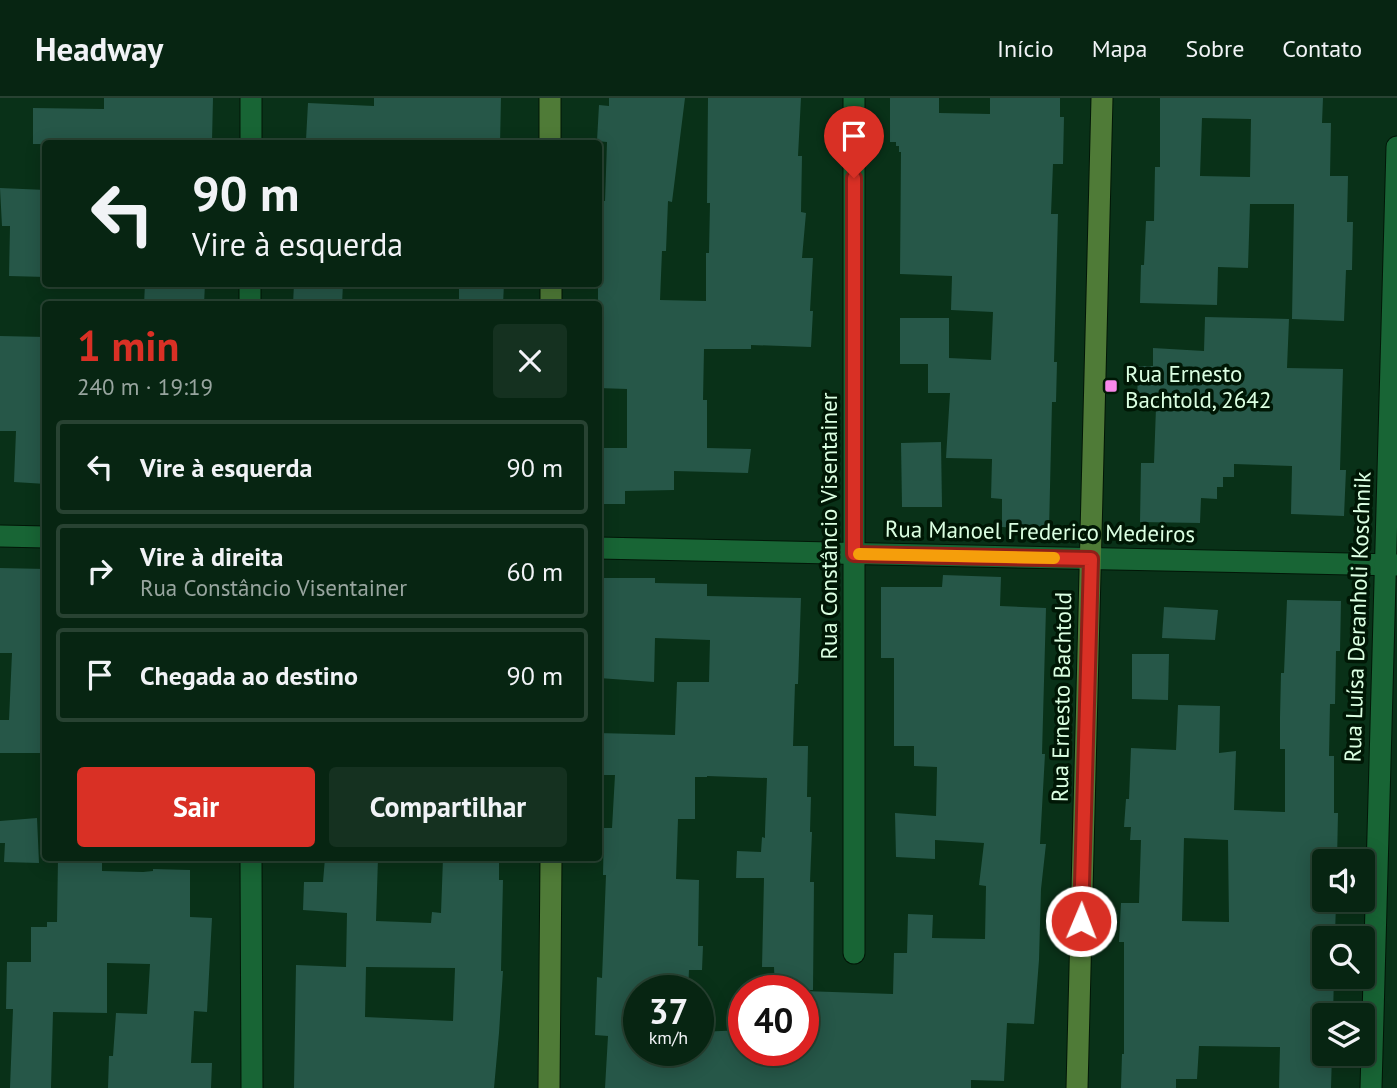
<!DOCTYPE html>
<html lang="pt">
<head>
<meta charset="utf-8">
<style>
	:root { --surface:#072512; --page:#153120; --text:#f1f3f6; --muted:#98a59f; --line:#284232; --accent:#d93025 }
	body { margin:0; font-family:"PT Sans",sans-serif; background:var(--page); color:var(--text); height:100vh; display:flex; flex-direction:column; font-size:26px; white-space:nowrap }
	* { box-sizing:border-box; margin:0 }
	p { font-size:23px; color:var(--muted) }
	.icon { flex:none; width:38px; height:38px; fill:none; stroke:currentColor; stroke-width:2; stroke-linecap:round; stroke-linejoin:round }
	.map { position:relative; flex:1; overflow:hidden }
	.side { position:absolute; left:42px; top:203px; width:560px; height:560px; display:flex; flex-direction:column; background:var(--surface); border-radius:7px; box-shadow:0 4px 18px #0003,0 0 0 2px var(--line) }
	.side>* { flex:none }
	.hud { position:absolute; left:42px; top:42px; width:560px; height:147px; border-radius:7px; box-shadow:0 4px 18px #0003,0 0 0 2px var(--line); background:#072512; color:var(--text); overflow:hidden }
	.controls { position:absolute; left:1312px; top:751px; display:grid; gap:14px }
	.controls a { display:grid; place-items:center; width:63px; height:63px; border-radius:7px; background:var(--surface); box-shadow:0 4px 18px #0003,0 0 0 2px var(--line); font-size:35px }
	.speed { position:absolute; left:623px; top:877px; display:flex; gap:14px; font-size:35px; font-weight:700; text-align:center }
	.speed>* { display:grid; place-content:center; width:91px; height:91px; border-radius:50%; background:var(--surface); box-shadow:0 4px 18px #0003,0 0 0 2px var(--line); line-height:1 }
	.speed small { font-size:18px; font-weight:400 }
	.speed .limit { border:10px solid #d22; background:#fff; color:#111 }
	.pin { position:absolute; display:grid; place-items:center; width:60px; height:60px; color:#fff; margin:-72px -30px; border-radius:50% 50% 50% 0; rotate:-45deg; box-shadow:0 0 7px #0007 }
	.pin .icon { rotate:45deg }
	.me { position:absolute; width:77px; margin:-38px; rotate:1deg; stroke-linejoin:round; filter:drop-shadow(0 0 5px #0008) }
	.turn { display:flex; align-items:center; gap:24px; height:147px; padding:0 35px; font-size:32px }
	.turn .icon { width:91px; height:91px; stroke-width:2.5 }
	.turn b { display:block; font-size:49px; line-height:60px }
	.round { display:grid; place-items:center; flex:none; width:74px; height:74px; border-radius:7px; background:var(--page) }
	.overview { display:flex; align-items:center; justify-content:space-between; height:119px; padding:0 35px }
	h1 { font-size:42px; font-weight:700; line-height:52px; color:var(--accent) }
	.action { display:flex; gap:14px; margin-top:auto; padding:14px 35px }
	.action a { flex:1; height:80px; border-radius:7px; background:var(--accent); color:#fff; font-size:28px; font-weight:700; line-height:80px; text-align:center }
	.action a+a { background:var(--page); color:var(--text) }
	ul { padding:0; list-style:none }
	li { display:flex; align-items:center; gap:21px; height:94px; margin:0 14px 10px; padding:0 21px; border:4px solid var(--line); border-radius:7px }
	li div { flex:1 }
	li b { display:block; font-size:26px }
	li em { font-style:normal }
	header { display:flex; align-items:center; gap:42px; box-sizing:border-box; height:98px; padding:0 35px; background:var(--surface); border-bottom:2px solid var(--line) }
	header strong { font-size:33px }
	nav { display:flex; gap:38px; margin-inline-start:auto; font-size:24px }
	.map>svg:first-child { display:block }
</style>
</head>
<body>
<header>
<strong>Headway</strong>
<nav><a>Início</a><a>Mapa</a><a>Sobre</a><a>Contato</a></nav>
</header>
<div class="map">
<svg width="1397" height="990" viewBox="0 0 1397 990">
	<rect width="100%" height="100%" fill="#093118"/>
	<g fill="#265748" fill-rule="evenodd">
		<polygon points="104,0 213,0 212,43 173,42 173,46 33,46 33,10 104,11"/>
		<polygon points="374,0 501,0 500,46 373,46 373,44 306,42 308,5 374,8"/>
		<polygon points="609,0 685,0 672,104 668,103 666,153 662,153 660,202 706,203 706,155 709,155 710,105 707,105 708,0 801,0 798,58 802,58 801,114 806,115 802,160 813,160 810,213 813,213 811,249 751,247 751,251 704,251 703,302 707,302 707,350 751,351 748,375 674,373 674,392 625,393 625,406 600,406 601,350 627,350 627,291 598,290 598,103 605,103 607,44 597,43 599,7 609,8"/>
		<polygon points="890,0 939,0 939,15 990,16 990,0 1060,0 1060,19 1064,19 1063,66 1053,66 1051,116 1058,116 1054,264 1057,264 1056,304 1052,304 1049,432 1002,429 1002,401 991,400 992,361 946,360 950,295 928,295 928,266 900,266 900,220 949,220 949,260 991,262 993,214 951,212 952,178 900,176 901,54 899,54 899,48 896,48 896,44 890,44"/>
		<path d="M1160,0H1323L1322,25H1331L1330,78H1348L1347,124H1353L1352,172H1346L1344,223L1292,221L1294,106H1250L1248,170L1218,169L1217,207L1140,205L1141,167H1144L1146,123H1154L1155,69H1160ZM1202,20L1251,21L1250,79L1200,78Z"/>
		<polygon points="0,90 46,92 46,179 9,178 10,128 2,128"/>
		<polygon points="145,186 205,186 204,206 144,206"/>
		<polygon points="294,186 343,186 342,206 293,206"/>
		<polygon points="459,186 504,186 503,206 459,206"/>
		<polygon points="1205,219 1289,221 1287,270 1343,271 1340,372 1346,372 1344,418 1291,416 1292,368 1234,366 1234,379 1223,379 1223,389 1217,389 1217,401 1201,400 1200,425 1140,424 1141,365 1154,365 1156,309 1137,309 1138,268 1153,268 1153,250 1204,253"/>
		<polygon points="0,238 46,239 46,280 43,280 43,338 46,338 46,386 14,384 16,333 0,333"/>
		<polygon points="941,344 942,409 902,409 901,345"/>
		<polygon points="0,470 46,471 46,655 0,655 0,622 9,622 12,555 0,555"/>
		<polygon points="943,477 1001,479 1000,508 1046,510 1042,656 1045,656 1040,746 1046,746 1041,791 1039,862 1034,926 1007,925 1004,983 971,982 971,990 605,990 608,938 595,937 597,879 602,880 606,777 603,777 604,730 612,730 615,677 598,677 598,635 675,637 677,584 709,584 710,542 655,540 654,584 599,580 601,480 655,480 655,485 707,486 707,498 801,500 798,586 795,586 793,648 808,648 807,699 811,699 810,734 812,734 810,784 814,784 813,892 775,892 774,869 762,869 764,780 736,780 737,753 761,754 762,739 765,740 765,733 767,680 707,678 707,679 695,679 695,721 678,721 676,781 699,782 698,848 703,848 702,872 689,872 688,892 639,892 639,952 698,952 698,934 744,932 744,952 803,952 803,893 893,896 894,855 907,855 908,816 933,817 932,840 985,841 986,788 979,787 984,745 935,742 935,761 896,759 895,715 936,718 937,669 914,668 914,648 894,648 894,560 881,560 881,489 942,489"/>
		<path d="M1287,502L1341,503L1340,553H1336L1335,606H1330L1329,658H1334V715H1338L1337,763H1325V802H1336V806L1335,836H1326L1325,840V878H1334L1333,917H1325V956H1332L1331,990H1279L1280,949L1199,948L1197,981H1176V990H1121L1122,956H1124V844H1119L1121,805H1139L1141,742H1130L1131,729H1124L1126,701H1129L1131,650L1176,652L1178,607L1220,608L1219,655L1236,653L1234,712L1285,714V651H1280V619L1281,575H1284ZM1184,740L1228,742L1229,824L1182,823Z"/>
		<polygon points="1164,509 1218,512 1215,542 1162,540"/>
		<polygon points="1132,556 1169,556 1168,602 1132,601"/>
		<polygon points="37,720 39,765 4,764 5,745 0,745 0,723"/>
		<polygon points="58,760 102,760 102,773 143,774 153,773 153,771 190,772 190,819 212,820 207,914 194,913 191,965 212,965 211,990 108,990 109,958 113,958 116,915 147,916 150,866 107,865 107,915 53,914 51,990 10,990 13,911 6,911 7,864 31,864 31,829 47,829 47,824 57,824"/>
		<path d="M325,760H378L376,823L431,825L432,814L441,815L443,760H499V782H503L501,873H503L499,935L494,990H294L296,867L346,869L347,815L303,812L304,784H323ZM366,869L455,870L453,923L365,919Z"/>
	</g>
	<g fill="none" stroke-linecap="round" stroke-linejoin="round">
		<g stroke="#021607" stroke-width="23">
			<g id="street">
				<polyline points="854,0 854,855"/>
				<polyline points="251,46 251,0"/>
				<polyline points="250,206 250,186"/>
				<polyline points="0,438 46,439"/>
				<polyline points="598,450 1397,467"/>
				<polyline points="251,760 252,990"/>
				<polyline points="1371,990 1397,49"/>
			</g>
		</g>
		<g stroke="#021607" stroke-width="23">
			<g id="secondary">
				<polyline points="550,0 550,46"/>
				<polyline points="551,186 551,206"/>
				<polyline points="549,990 551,760"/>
				<polyline points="1077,990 1102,0"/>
			</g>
		</g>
		<use href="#street" stroke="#186535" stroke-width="21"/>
		<use href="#secondary" stroke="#4f7b37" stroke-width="21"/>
	</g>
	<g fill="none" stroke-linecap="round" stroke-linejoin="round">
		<g stroke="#8d1f18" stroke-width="18">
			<polyline id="route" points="854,80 854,456 1091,461 1081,823"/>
		</g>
		<use href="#route" stroke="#d93025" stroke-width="12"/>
		<polyline stroke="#f59e0b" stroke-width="12" points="859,456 1054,460"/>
	</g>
	<rect fill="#f888ea" stroke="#001705" stroke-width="2.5" x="1104" y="281" width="14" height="14" rx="3.5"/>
	<g text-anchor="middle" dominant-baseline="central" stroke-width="7" stroke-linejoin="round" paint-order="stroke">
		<g font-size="23" fill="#dbffe2" stroke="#001705" text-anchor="start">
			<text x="1125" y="275">Rua Ernesto<tspan x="1125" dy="26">Bachtold, 2642</tspan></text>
		</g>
		<g font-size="23" fill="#dbffe2" stroke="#001705">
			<text transform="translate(828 428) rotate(-90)">Rua Constâncio Visentainer</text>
			<text transform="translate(1040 433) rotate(1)">Rua Manoel Frederico Medeiros</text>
			<text transform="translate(1357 519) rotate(-88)">Rua Luísa Deranholi Koschnik</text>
			<text transform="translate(1061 599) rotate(-89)">Rua Ernesto Bachtold</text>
		</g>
	</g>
</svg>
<div class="controls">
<a><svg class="icon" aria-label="sound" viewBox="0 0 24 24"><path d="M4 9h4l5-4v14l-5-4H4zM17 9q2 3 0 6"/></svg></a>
<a><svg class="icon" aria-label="search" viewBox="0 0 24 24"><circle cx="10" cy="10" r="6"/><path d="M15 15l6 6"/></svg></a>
<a><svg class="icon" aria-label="layers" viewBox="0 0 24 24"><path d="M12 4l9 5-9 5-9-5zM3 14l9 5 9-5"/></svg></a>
</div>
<div class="speed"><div>37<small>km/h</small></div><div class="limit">40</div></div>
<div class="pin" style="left:854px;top:80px;background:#d93025"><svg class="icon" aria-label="arrive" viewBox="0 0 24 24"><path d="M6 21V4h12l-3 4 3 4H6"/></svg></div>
<svg class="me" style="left:1081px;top:823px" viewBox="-20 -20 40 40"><circle r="17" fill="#d93025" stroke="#fff" stroke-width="3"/><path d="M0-11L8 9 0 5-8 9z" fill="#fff"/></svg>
<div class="hud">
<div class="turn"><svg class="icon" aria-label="left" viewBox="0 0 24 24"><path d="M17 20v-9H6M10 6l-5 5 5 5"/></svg><div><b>90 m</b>Vire à esquerda</div></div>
</div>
<section class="side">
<div class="overview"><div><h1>1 min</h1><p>240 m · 19:19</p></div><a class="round"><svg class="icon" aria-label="close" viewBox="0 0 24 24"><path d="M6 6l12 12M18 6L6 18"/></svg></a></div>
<ul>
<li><svg class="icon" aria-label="left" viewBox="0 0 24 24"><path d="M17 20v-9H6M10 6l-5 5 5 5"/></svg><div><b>Vire à esquerda</b></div><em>90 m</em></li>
<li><svg class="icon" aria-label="right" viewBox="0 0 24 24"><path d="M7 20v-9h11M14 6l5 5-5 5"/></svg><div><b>Vire à direita</b><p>Rua Constâncio Visentainer</p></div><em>60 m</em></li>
<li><svg class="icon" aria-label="arrive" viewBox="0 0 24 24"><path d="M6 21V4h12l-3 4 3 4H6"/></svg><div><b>Chegada ao destino</b></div><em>90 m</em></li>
</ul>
<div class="action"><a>Sair</a><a>Compartilhar</a></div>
</section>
</div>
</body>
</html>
